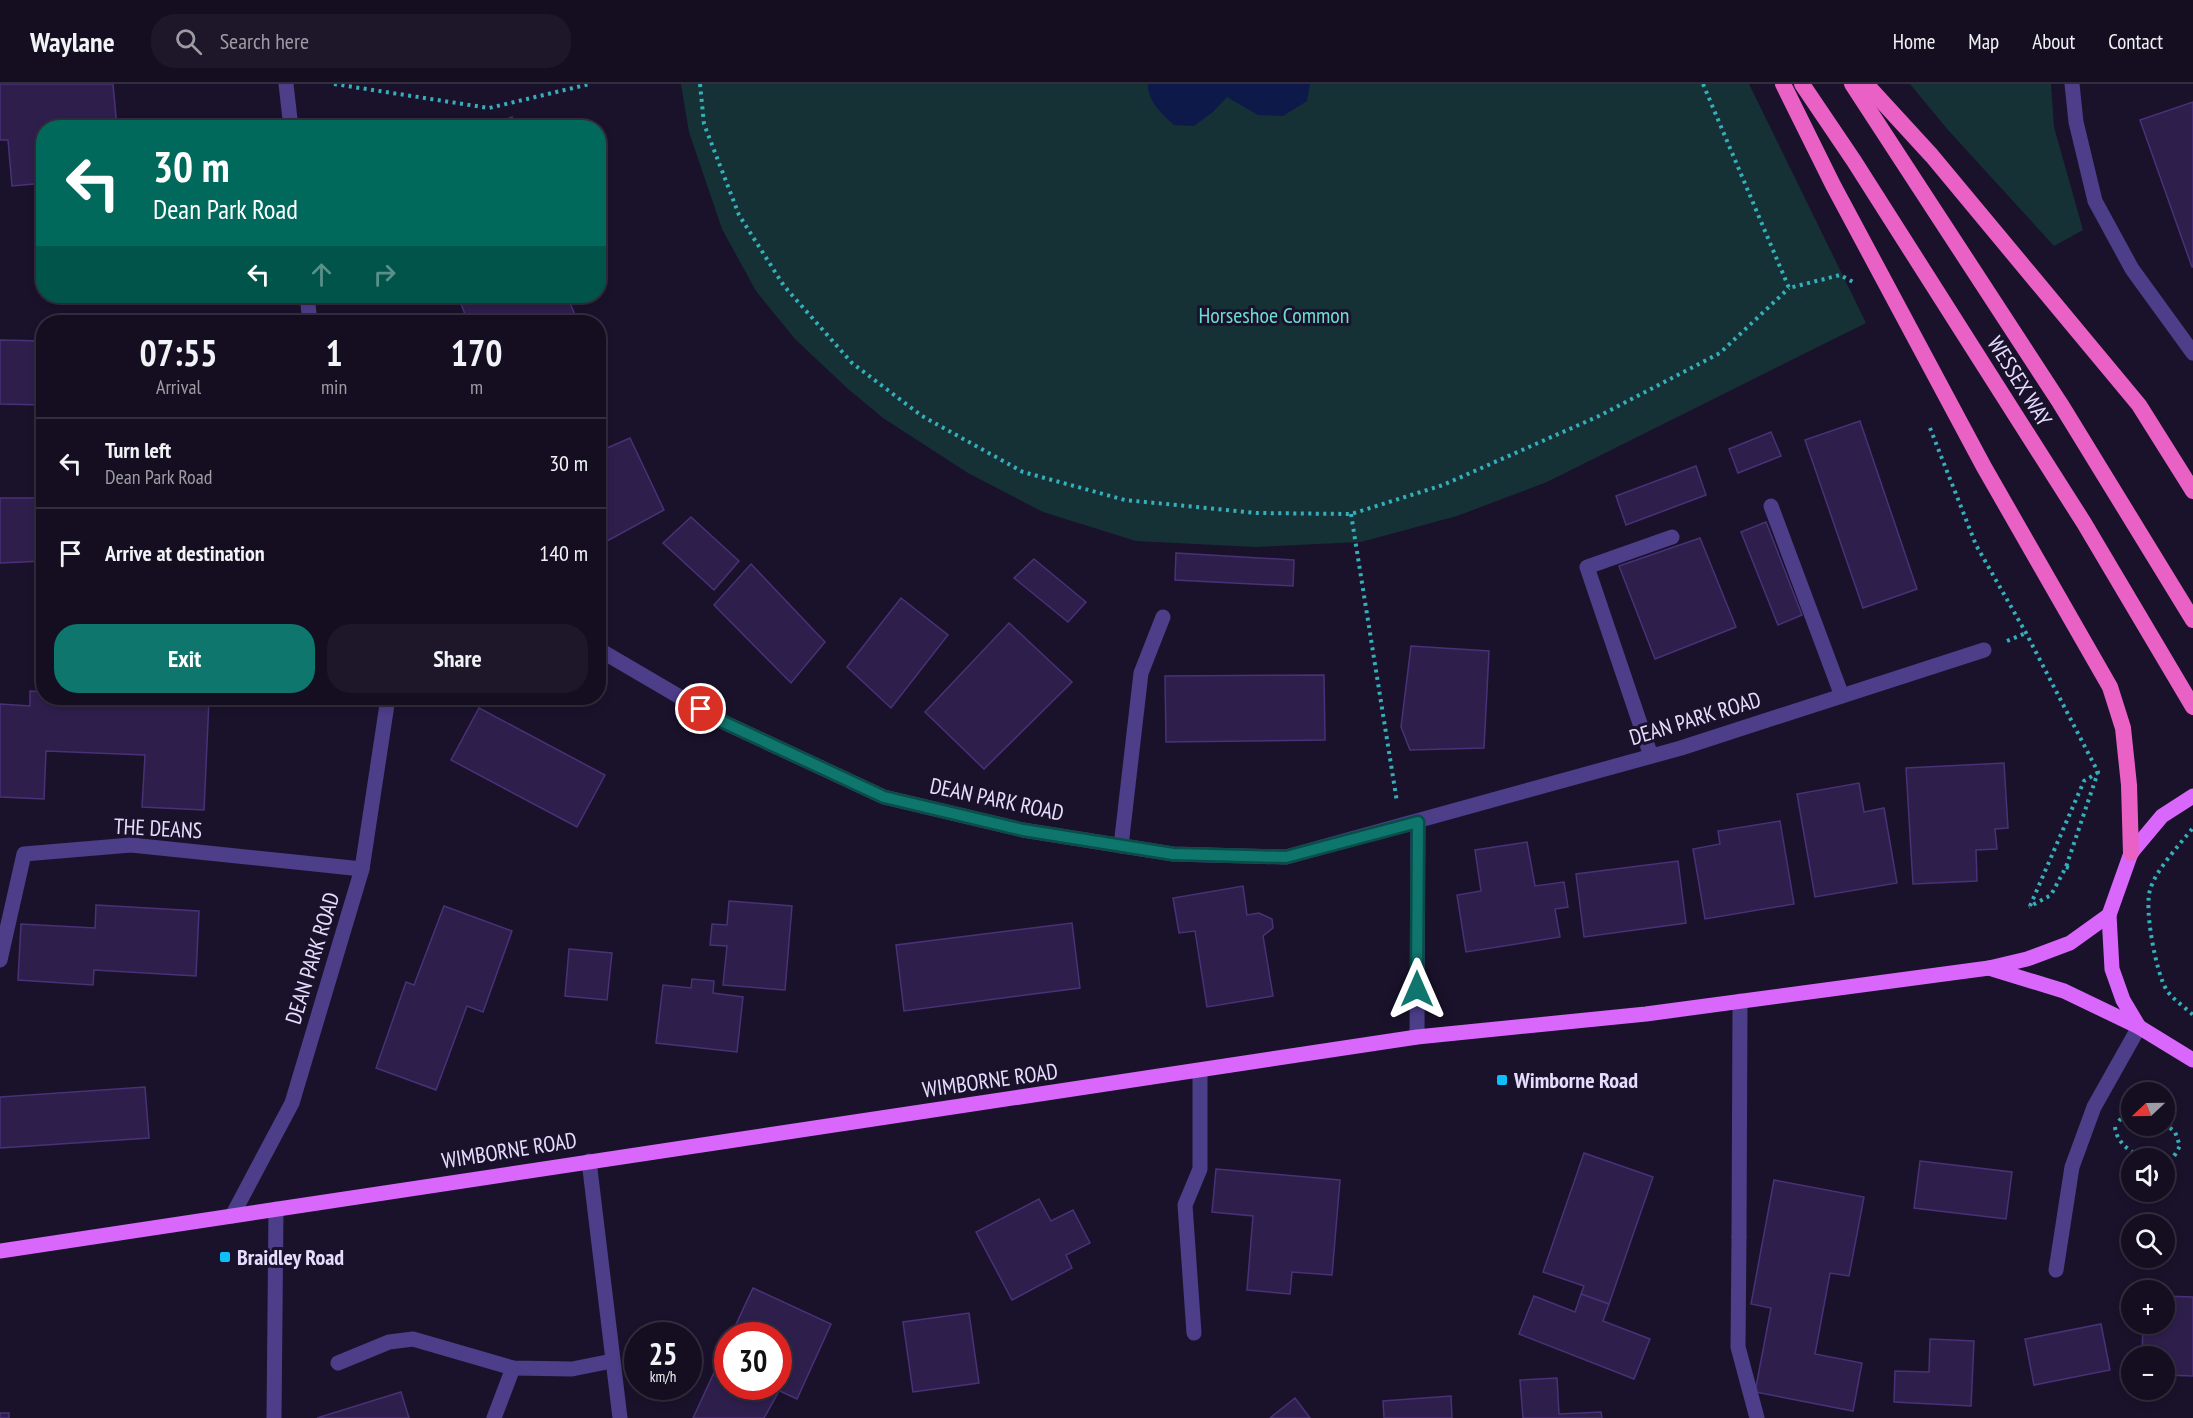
<!DOCTYPE html>
<html lang="en">
<head>
<meta charset="utf-8">
<style>
	:root { --surface:#140e20; --page:#1d1729; --text:#f1f3f6; --muted:#9d9ca5; --line:#332e3e; --accent:#0f766e }
	body { margin:0; font-family:"PT Sans Narrow",sans-serif; background:var(--page); color:var(--text); height:100vh; display:flex; flex-direction:column; font-size:22px; white-space:nowrap }
	* { box-sizing:border-box; margin:0 }
	p { font-size:20px; color:var(--muted) }
	.icon { flex:none; width:33px; height:33px; fill:none; stroke:currentColor; stroke-width:2; stroke-linecap:round; stroke-linejoin:round }
	.map { position:relative; flex:1; overflow:hidden }
	.panel { position:absolute; left:36px; top:231px; width:570px; height:390px; display:flex; flex-direction:column; background:var(--surface); border-radius:24px; box-shadow:0 3px 9px #0003,0 0 0 2px var(--line) }
	.panel>* { flex:none }
	.banner { position:absolute; left:36px; top:36px; width:570px; height:183px; border-radius:24px; box-shadow:0 3px 9px #0003,0 0 0 2px var(--line); background:#00695c; color:#fff; overflow:hidden }
	.needle { width:39px; rotate:248deg }
	.buttons { position:absolute; left:2121px; top:998px; display:grid; gap:12px }
	.buttons a { display:grid; place-items:center; width:54px; height:54px; border-radius:50%; background:var(--surface); box-shadow:0 3px 9px #0003,0 0 0 2px var(--line); font-size:30px }
	.speed { position:absolute; left:624px; top:1238px; display:flex; gap:12px; font-size:30px; font-weight:700; text-align:center }
	.speed>* { display:grid; place-content:center; width:78px; height:78px; border-radius:50%; background:var(--surface); box-shadow:0 3px 9px #0003,0 0 0 2px var(--line); line-height:1 }
	.speed small { font-size:15px; font-weight:400 }
	.speed .limit { border:9px solid #d22; background:#fff; color:#111 }
	.pin { position:absolute; display:grid; place-items:center; width:51px; height:51px; color:#fff; margin:-26px; border:3px solid #fff; border-radius:50%; box-shadow:0 2px 6px #0007 }
	.me { position:absolute; width:66px; margin:-33px; rotate:0deg; stroke-linejoin:round; filter:drop-shadow(0 0 4px #0008) }
	.turn { display:flex; align-items:center; gap:21px; height:126px; padding:0 18px; font-size:27px }
	.turn .icon { width:78px; height:78px; stroke-width:2.5 }
	.turn b { display:block; font-size:42px; line-height:51px }
	.lanes { display:flex; align-items:center; height:57px; padding:0 18px; background:#0003; justify-content:center; gap:30px; direction:ltr }
	.lanes .off { opacity:.35 }
	.eta { display:flex; justify-content:space-evenly; align-items:center; height:102px; text-align:center }
	.eta b { font-size:36px; font-weight:700; line-height:42px }
	.cta { display:flex; gap:12px; margin-top:auto; padding:12px 18px }
	.cta a { flex:1; height:69px; border-radius:24px; background:var(--accent); color:#fff; font-size:24px; font-weight:700; line-height:69px; text-align:center }
	.cta a+a { background:var(--page); color:var(--text) }
	ul { padding:0; list-style:none }
	li { display:flex; align-items:center; gap:18px; height:90px; padding:0 18px; border-top:2px solid var(--line) }
	li div { flex:1 }
	li b { display:block; font-size:22px }
	li em { font-style:normal }
	header { display:flex; align-items:center; gap:36px; box-sizing:border-box; height:84px; padding:0 30px; background:var(--surface); border-bottom:2px solid var(--line) }
	header strong { font-size:28px }
	nav { display:flex; gap:33px; margin-inline-start:auto; font-size:21px }
	.search { width:420px; height:54px; background:var(--page); display:flex; align-items:center; gap:15px; box-sizing:border-box; padding:0 21px; border-radius:24px; color:var(--muted); font-size:22px }
	.map>svg:first-child { display:block }
</style>
</head>
<body>
<header>
<strong>Waylane</strong>
<div class="search"><svg class="icon" aria-label="search" viewBox="0 0 24 24"><circle cx="10" cy="10" r="6"/><path d="M15 15l6 6"/></svg>Search here</div>
<nav><a>Home</a><a>Map</a><a>About</a><a>Contact</a></nav>
</header>
<div class="map">
<svg width="2193" height="1334" viewBox="0 0 2193 1334">
	<rect width="100%" height="100%" fill="#1a122b"/>
	<g fill="#153135">
		<polygon points="681,0 1749,0 1866,239 1547,398 1457,432 1361,458 1256,463 1136,457 1043,428 968,389 883,334 847,304 795,255 756,207 722,145 689,48"/>
		<polygon points="1910,0 2051,0 2054,43 2083,146 2054,162 1948,46"/>
	</g>
	<path fill="#0d1a49" d="M1148,0H1310L1307,17L1283,32L1258,31L1227,13L1213,28L1194,42L1174,41C1163,31 1147,17 1148,0Z"/>
	<g fill="#2e1e4c" stroke="#493177" stroke-width="1.5">
		<polygon points="0,0 113,0 117,44 44,44 44,99 12,102 8,56 0,56"/>
		<polygon points="2193,18 2193,183 2192,183 2140,36"/>
		<polygon points="512,33 517,44 486,44"/>
		<polygon points="458,212 567,212 575,231 556,238 468,238"/>
		<polygon points="0,256 44,257 44,321 0,320"/>
		<polygon points="1860,337 1917,505 1863,524 1805,356"/>
		<polygon points="1771,348 1781,372 1738,389 1729,365"/>
		<polygon points="630,354 664,426 598,462 598,368"/>
		<polygon points="1696,382 1706,411 1626,441 1616,412"/>
		<polygon points="0,414 44,414 44,477 0,479"/>
		<polygon points="691,433 739,477 714,506 663,459"/>
		<polygon points="1766,438 1802,531 1778,541 1741,448"/>
		<polygon points="1700,454 1736,543 1655,575 1619,482"/>
		<polygon points="1176,469 1294,476 1293,502 1175,496"/>
		<polygon points="1034,475 1086,518 1068,538 1014,494"/>
		<polygon points="751,480 825,558 791,599 714,521"/>
		<polygon points="901,514 948,551 891,624 847,583"/>
		<polygon points="1009,539 1072,598 984,685 925,628"/>
		<polygon points="1411,562 1489,567 1484,664 1410,666 1401,643"/>
		<polygon points="1324,591 1325,656 1166,658 1165,592"/>
		<polygon points="30,607 44,608 44,614 209,616 204,726 142,723 145,671 46,667 44,715 0,713 0,620 30,622"/>
		<polygon points="479,624 605,691 577,743 451,676"/>
		<polygon points="2004,679 2008,744 1995,745 1997,765 1976,766 1977,797 1913,800 1906,684"/>
		<polygon points="1859,699 1864,728 1884,724 1897,799 1815,813 1797,710"/>
		<polygon points="1780,737 1794,820 1705,835 1693,765 1720,760 1718,747"/>
		<polygon points="1527,758 1535,802 1564,798 1568,823 1555,825 1560,853 1466,868 1457,811 1481,807 1475,766"/>
		<polygon points="1678,777 1686,839 1584,853 1576,790"/>
		<polygon points="1243,802 1247,831 1259,829 1272,835 1273,844 1263,852 1273,912 1207,923 1195,847 1179,849 1173,814"/>
		<polygon points="729,817 792,822 785,906 723,901 727,862 710,861 712,840 727,841"/>
		<polygon points="96,821 199,827 196,892 94,886 93,901 18,896 21,840 95,844"/>
		<polygon points="444,822 512,847 483,928 467,922 436,1006 376,984 406,898 414,901"/>
		<polygon points="1072,839 1080,904 904,927 896,861"/>
		<polygon points="569,865 612,869 607,916 565,912"/>
		<polygon points="692,895 714,897 713,909 743,913 737,968 656,959 663,901 691,904"/>
		<polygon points="145,1003 149,1054 0,1064 0,1013"/>
		<polygon points="1584,1069 1653,1093 1609,1220 1581,1210 1584,1202 1543,1188"/>
		<polygon points="1920,1077 2012,1088 2006,1135 1914,1124"/>
		<polygon points="1216,1085 1340,1096 1332,1191 1292,1188 1290,1210 1247,1206 1253,1132 1212,1128"/>
		<polygon points="1774,1096 1864,1113 1849,1192 1830,1189 1815,1270 1862,1279 1853,1327 1755,1308 1771,1224 1751,1220"/>
		<polygon points="1039,1115 1051,1137 1073,1126 1090,1159 1066,1171 1072,1184 1012,1216 976,1148"/>
		<polygon points="753,1204 831,1240 797,1315 769,1302 778,1302 778,1251 731,1251"/>
		<polygon points="1581,1210 1609,1220 1603,1237 1650,1255 1634,1295 1519,1250 1534,1212 1575,1228"/>
		<polygon points="2164,1212 2193,1213 2193,1292 2164,1291 2164,1272 2142,1272 2143,1239 2164,1239"/>
		<polygon points="969,1229 979,1299 913,1308 903,1238"/>
		<polygon points="2101,1240 2110,1286 2034,1301 2025,1255"/>
		<polygon points="1930,1255 1974,1257 1971,1322 1894,1318 1895,1287 1929,1288"/>
		<polygon points="728,1259 728,1283 719,1278"/>
		<polygon points="719,1278 728,1283 728,1302 769,1302 779,1307 764,1334 693,1334"/>
		<polygon points="1557,1294 1559,1330 1601,1328 1602,1334 1523,1334 1520,1296"/>
		<polygon points="401,1308 409,1334 317,1334"/>
		<polygon points="1451,1312 1452,1334 1384,1334 1383,1317"/>
		<polygon points="1295,1314 1310,1334 1270,1334"/>
		<rect x="0" y="1329" width="9" height="5"/>
	</g>
	<g fill="none" stroke-linecap="round" stroke-linejoin="round">
		<g stroke="#34afbb" stroke-width="4" stroke-dasharray="3 4.5" stroke-linecap="butt">
			<polyline points="334,0 489,24 590,0"/>
			<polyline points="700,0 704,40 739,131 784,202 852,279 922,332 1023,388 1125,416 1257,429 1351,430 1443,401 1599,332 1720,269 1789,204"/>
			<polyline points="1703,0 1789,204 1840,191 1855,199"/>
			<polyline points="1930,344 1976,461 2026,549 2098,688 2066,783 2051,811 2029,823"/>
			<polyline points="1351,430 1397,718"/>
			<polyline points="2007,557 2026,549"/>
			<path d="M2192,745C2180,760 2155,787 2150,806C2144,825 2156,888 2166,905C2172,915 2185,923 2193,931"/>
			<polyline points="2066,783 2073,785"/>
			<polyline points="2030,822 2084,697 2097,689"/>
			<polyline points="2142,1008 2144,1006"/>
			<polyline points="2119,1037 2132,1021"/>
			<path d="M2164,1039L2175,1048L2180,1062C2176,1068 2172,1079 2164,1081"/>
			<path d="M2115,1043C2117,1059 2128,1065 2141,1074"/>
		</g>
		<g stroke="#4c3e89" stroke-width="15">
			<polyline points="1771,422 1842,612"/>
			<polyline points="1651,672 1587,483 1672,453"/>
			<polyline points="1121,762 1141,589 1163,533"/>
			<polyline points="1739,1153 1738,1263 1757,1334"/>
			<polyline points="2056,1186 2072,1083 2094,1023 2139,943"/>
			<polyline points="1194,1249 1185,1121 1200,1085 1200,987"/>
			<polyline points="338,1279 389,1258 413,1255 513,1284 572,1285 612,1277"/>
			<polyline points="274,1334 276,1125"/>
			<polyline points="494,1334 513,1284"/>
		</g>
		<g stroke="#4c3e89" stroke-width="15">
			<polyline points="286,0 291,44"/>
			<polyline points="2072,0 2076,38 2095,117 2132,185 2193,269"/>
			<polyline points="307,212 310,238"/>
			<polyline points="598,565 721,637 884,713 1023,746 1173,770 1286,773 1681,664 1984,566"/>
			<polyline points="0,876 24,770 131,761 362,785"/>
			<polyline points="1417,953 1418,738"/>
			<polyline points="232,1132 292,1019 362,785 388,614"/>
			<polyline points="1739,1153 1740,917"/>
		</g>
		<polyline stroke="#4c3e89" stroke-width="15" points="589,1077 620,1334"/>
		<g stroke="#d967fb" stroke-width="15">
			<polyline points="1989,884 2064,907 2139,943 2193,976"/>
			<polyline points="2139,943 2123,916 2112,885 2109,831 2131,769 2162,732 2193,712"/>
			<polyline points="0,1167 1417,953 1646,930 1989,884 2027,875 2070,859 2109,831"/>
		</g>
		<g stroke="#ea61c6" stroke-width="16">
			<polyline points="1783,0 1833,101 1984,383 2110,603 2123,644 2129,701 2131,769"/>
			<polyline points="1802,0 1854,77 2084,439 2193,623"/>
			<polyline points="1852,0 2060,319 2193,536"/>
			<polyline points="1866,0 1932,72 2139,321 2193,407"/>
		</g>
	</g>
	<g fill="none" stroke-linecap="round" stroke-linejoin="round">
		<g stroke="#0a4d48" stroke-width="15">
			<polyline id="route" points="701,625 721,637 884,713 1023,746 1173,770 1286,773 1418,738 1417,905"/>
		</g>
		<use href="#route" stroke="#0f766e" stroke-width="10"/>
	</g>
	<g fill="#0ebff9" stroke="#1a122b" stroke-width="2">
		<rect x="1496" y="990" width="12" height="12" rx="3"/>
		<rect x="219" y="1167" width="12" height="12" rx="3"/>
	</g>
	<g text-anchor="middle" dominant-baseline="central" stroke-width="6" stroke-linejoin="round" paint-order="stroke">
		<g font-size="22" fill="#69ded2" stroke="#1a122b">
			<text x="1274" y="231">Horseshoe Common</text>
		</g>
		<g font-size="22" fill="#e6ddfe" stroke="#1a122b">
			<text transform="translate(2020 297) rotate(58)">WESSEX WAY</text>
			<text transform="translate(1695 634) rotate(-17)">DEAN PARK ROAD</text>
			<text transform="translate(997 715) rotate(12)">DEAN PARK ROAD</text>
			<text transform="translate(158 744) rotate(3)">THE DEANS</text>
			<text transform="translate(312 874) rotate(-73)">DEAN PARK ROAD</text>
			<text transform="translate(990 996) rotate(-8)">WIMBORNE ROAD</text>
			<text transform="translate(509 1066) rotate(-9)">WIMBORNE ROAD</text>
		</g>
		<g font-size="22" font-weight="bold" fill="#e6ddfe" stroke="#1a122b" text-anchor="start">
			<text x="1514" y="996">Wimborne Road</text>
			<text x="237" y="1173">Braidley Road</text>
		</g>
	</g>
</svg>
<div class="buttons">
<a><svg class="needle" viewBox="-14 -14 28 28"><path d="M0-13l5 13h-10z" fill="#e53935"/><path d="M0 13l5-13h-10z" fill="#9d9ca5"/></svg></a>
<a><svg class="icon" aria-label="sound" viewBox="0 0 24 24"><path d="M4 9h4l5-4v14l-5-4H4zM17 9q2 3 0 6"/></svg></a>
<a><svg class="icon" aria-label="search" viewBox="0 0 24 24"><circle cx="10" cy="10" r="6"/><path d="M15 15l6 6"/></svg></a>
<a>+</a>
<a>−</a>
</div>
<div class="speed"><div>25<small>km/h</small></div><div class="limit">30</div></div>
<div class="pin" style="left:701px;top:625px;background:#d93025"><svg class="icon" aria-label="arrive" viewBox="0 0 24 24"><path d="M6 21V4h12l-3 4 3 4H6"/></svg></div>
<svg class="me" style="left:1417px;top:905px" viewBox="-20 -20 40 40"><path d="M0-17L14 15 0 8-14 15z" fill="#0f766e" stroke="#fff" stroke-width="4"/></svg>
<div class="banner">
<div class="turn"><svg class="icon" aria-label="left" viewBox="0 0 24 24"><path d="M17 20v-9H6M10 6l-5 5 5 5"/></svg><div><b>30 m</b>Dean Park Road</div></div>
<div class="lanes"><svg class="icon" aria-label="left" viewBox="0 0 24 24"><path d="M17 20v-9H6M10 6l-5 5 5 5"/></svg><svg class="icon off" aria-label="ahead" viewBox="0 0 24 24"><path d="M12 20V5M6 11l6-6 6 6"/></svg><svg class="icon off" aria-label="right" viewBox="0 0 24 24"><path d="M7 20v-9h11M14 6l5 5-5 5"/></svg></div>
</div>
<section class="panel">
<div class="eta">
<div><b>07:55</b><p>Arrival</p></div>
<div><b>1</b><p>min</p></div>
<div><b>170</b><p>m</p></div>
</div>
<ul>
<li><svg class="icon" aria-label="left" viewBox="0 0 24 24"><path d="M17 20v-9H6M10 6l-5 5 5 5"/></svg><div><b>Turn left</b><p>Dean Park Road</p></div><em>30 m</em></li>
<li><svg class="icon" aria-label="arrive" viewBox="0 0 24 24"><path d="M6 21V4h12l-3 4 3 4H6"/></svg><div><b>Arrive at destination</b></div><em>140 m</em></li>
</ul>
<div class="cta"><a>Exit</a><a>Share</a></div>
</section>
</div>
</body>
</html>
